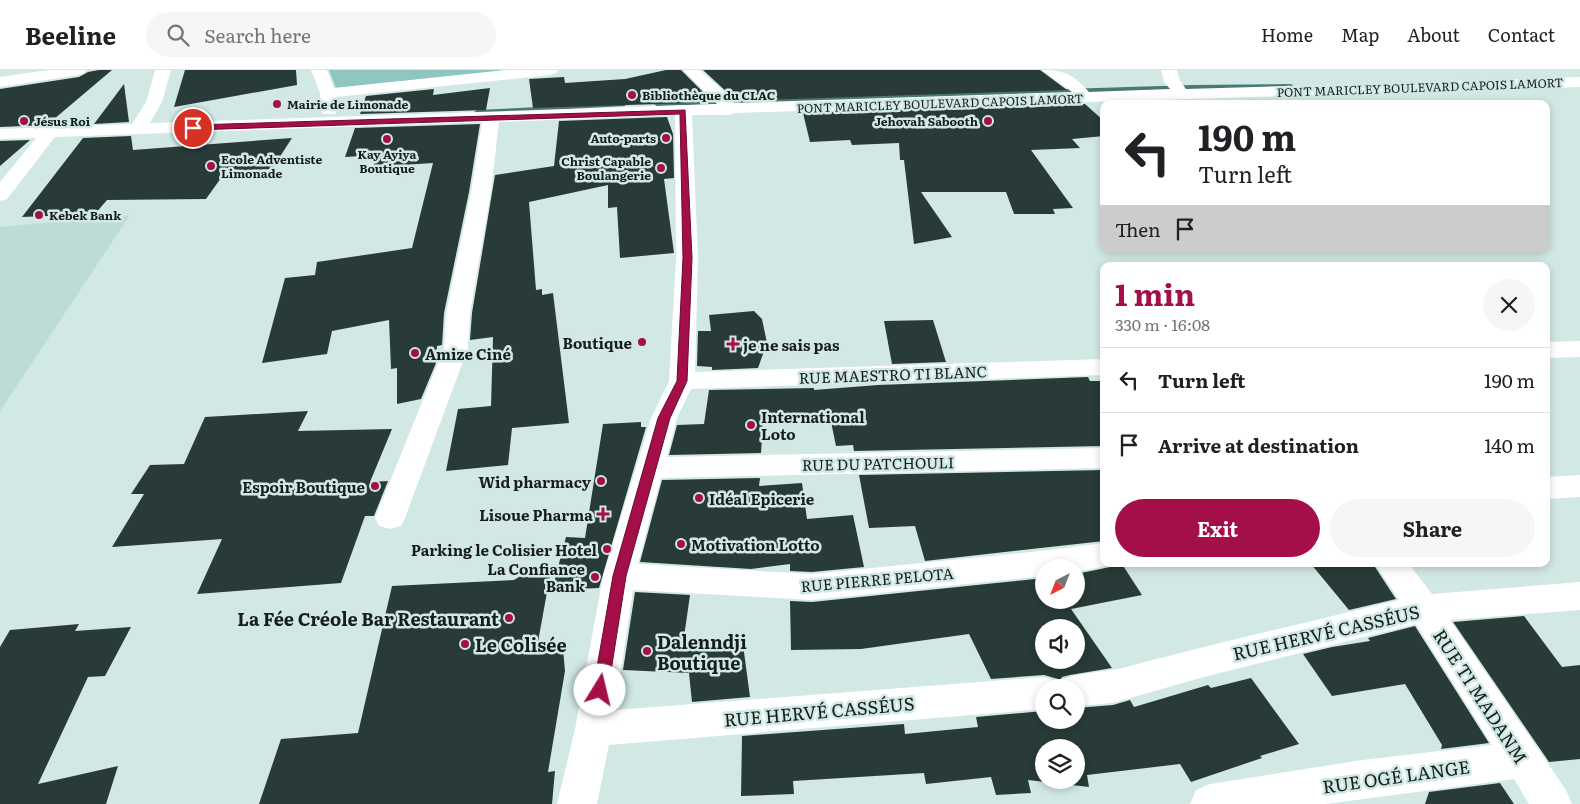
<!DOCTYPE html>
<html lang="en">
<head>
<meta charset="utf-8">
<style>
	:root { --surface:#fff; --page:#f6f6f6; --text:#202124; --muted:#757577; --line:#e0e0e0; --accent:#a50f49 }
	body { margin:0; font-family:Literata,serif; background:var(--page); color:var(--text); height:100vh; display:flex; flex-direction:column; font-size:19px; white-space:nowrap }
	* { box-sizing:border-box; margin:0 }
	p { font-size:16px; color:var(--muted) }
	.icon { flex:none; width:28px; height:28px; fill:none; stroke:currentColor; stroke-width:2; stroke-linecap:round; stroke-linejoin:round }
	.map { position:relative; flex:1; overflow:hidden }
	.sheet { position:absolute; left:1100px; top:192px; width:450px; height:305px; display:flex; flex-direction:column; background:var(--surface); border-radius:10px; box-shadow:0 2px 8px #0003 }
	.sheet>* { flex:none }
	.guide { position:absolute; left:1100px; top:30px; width:450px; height:152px; border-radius:10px; box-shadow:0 2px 8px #0003; background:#fff; color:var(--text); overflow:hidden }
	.needle { width:32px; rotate:222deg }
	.tools { position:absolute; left:1035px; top:489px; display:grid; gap:10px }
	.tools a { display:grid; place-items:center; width:50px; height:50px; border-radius:50%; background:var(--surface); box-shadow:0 2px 8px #0003; font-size:25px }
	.pin { position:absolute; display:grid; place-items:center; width:42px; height:42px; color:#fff; margin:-21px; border:2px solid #fff; border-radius:50%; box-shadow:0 1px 5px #0007 }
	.me { position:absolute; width:55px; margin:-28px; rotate:9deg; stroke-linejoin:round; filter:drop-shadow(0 0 4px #0008) }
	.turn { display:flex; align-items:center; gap:18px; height:105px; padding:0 15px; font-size:22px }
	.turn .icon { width:65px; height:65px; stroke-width:2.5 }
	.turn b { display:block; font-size:35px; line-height:42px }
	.then { display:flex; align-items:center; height:48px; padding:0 15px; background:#0003; gap:10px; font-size:19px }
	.round { display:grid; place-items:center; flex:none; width:52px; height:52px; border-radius:26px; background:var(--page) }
	.overview { display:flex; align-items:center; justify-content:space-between; height:85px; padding:0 15px }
	h1 { font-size:30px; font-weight:700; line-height:38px; color:var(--accent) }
	.primary-button { display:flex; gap:10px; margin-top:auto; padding:10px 15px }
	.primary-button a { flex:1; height:58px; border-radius:30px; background:var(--accent); color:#fff; font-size:20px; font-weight:700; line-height:58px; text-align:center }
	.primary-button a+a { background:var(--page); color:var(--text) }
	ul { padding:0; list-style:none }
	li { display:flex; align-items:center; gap:15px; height:65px; padding:0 15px; border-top:1px solid var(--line) }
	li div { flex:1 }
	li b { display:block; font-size:19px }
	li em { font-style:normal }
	header { display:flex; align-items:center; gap:30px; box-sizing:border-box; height:70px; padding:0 25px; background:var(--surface); border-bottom:1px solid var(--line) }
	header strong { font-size:24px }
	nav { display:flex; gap:28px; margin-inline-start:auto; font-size:18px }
	.search { width:350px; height:45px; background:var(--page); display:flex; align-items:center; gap:12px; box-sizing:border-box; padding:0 18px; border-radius:28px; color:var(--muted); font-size:19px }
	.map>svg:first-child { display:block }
</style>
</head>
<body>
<header>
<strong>Beeline</strong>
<div class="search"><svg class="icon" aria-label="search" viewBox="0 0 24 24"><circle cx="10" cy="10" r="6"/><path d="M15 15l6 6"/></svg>Search here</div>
<nav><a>Home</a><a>Map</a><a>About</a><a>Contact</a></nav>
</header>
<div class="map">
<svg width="1580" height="734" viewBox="0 0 1580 734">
	<rect width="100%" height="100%" fill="#d1e8e5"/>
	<polygon fill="#bddcd8" points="130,145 0,341 0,157"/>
	<polygon fill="#90c6c0" points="329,0 514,0 336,18"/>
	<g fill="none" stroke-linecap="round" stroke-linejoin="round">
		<g fill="#4c7873" fill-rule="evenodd">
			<polygon points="1291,14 1294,16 1293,17 657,36 654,34 657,32 1193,15"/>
			<polygon points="623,33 625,34 625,36 477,44 474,42 477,40"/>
		</g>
	</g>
	<g fill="#283b38" fill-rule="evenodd">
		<polygon points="99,0 112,0 47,55 0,57 0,19 79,7 88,2"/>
		<polygon points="185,0 296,0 297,15 174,37"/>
		<polygon points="666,0 681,0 709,28 691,33 533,38 529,9 564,7 565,13 625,9"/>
		<polygon points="703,0 1040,0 1067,20 762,30 760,28 750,29 744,22 730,25"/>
		<polygon points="124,14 129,52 94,54"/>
		<polygon points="490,18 486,40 360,44 366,26 434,19 433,25"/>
		<polygon points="1085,34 1104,51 1104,66 1072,69 1080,78 1031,80 1073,138 1053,139 1055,144 1014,144 1006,122 921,122 952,167 914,174 904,90 900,90 899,73 852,75 850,70 810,72 803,43"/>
		<polygon points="667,47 673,64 674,108 664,109 674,183 620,188 617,137 608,138 608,115 529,132 536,220 542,219 542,225 553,223 569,353 512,358 508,395 446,401 458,339 491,336 493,267 470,270 472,243 495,105 554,96 559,51"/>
		<polygon points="480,54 469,122 444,243 442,275 437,276 436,293 421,329 397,334 397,298 391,299 389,250 332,261 327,284 262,293 285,208 315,205 317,192 412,178 433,93 373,97 378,85 345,87 355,58"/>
		<polygon points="131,66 133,80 292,68 272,99 226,101 206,129 107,130 95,144 22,147 83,68"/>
		<polygon points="30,70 0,96 0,71"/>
		<polygon points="754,241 762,249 767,273 758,298 712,300 712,297 697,296 698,261 711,261 709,245"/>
		<polygon points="933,250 946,292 892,294 884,251"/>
		<polygon points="1088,307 1090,311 1104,311 1104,376 854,381 853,375 836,376 830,347 763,351 761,383 669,385 677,355 704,354 709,320 814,318 814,320 878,315"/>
		<polygon points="308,341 298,361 392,359 370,412 388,411 374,446 365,446 341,513 197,524 222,469 112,477 144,424 131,424 150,395 184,394 205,347"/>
		<polygon points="641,352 641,357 646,357 599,518 552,520 566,467 585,468 603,354"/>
		<polygon points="1104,400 1104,471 925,491 915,456 869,458 859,405"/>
		<polygon points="760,408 759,416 802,413 807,449 853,445 864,497 812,502 790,501 790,494 751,499 640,492 662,410"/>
		<path d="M1117,494H1122L1142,525L1071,539L1112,598L1070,605L1062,607L1059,612L1058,609L1044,605L991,609L969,564L861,579L791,580L790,531L812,532L1044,508V530H1076V504L1115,496ZM1044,558H1076V590H1044Z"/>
		<polygon points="1311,494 1373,494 1396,529 1349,540"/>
		<polygon points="551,500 536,583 563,579 565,601 548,702 555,701 552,734 259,734 281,669 358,663 392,516 514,510 524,504"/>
		<polygon points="635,522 690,525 683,574 742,567 750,627 692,632 689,603 623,600"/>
		<polygon points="1524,546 1562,597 1580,595 1580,689 1549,692 1453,552"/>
		<polygon points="79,554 75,561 131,557 105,606 88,607 38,714 118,696 106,734 0,734 0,577 10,560"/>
		<polygon points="1415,556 1489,673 1441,679 1442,675 1405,614 1332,626 1303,584 1332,577 1370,571 1368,568"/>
		<path d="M1251,608L1299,674L1260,686L1262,688L1191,712L1180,694L1087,705L1089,717L1028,710L1031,723L996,725L991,707L926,714L924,703L793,711L794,724L741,726L742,666L904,654L905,664L978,657L976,647L1044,641V650H1076V638L1113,635L1130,630L1134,637L1208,615L1211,618ZM1044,678H1076V710H1044Z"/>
		<polygon points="1500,713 1514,734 1425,734 1429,722"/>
	</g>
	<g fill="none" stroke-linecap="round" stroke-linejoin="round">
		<g fill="#fff" fill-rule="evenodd">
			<polygon points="48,0 87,0 84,3 79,5 0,17 0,7"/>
			<path d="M155,0H171L162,32L150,53L717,34L683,0H700L729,26L734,33L1072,22L1042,0C1065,0 1074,5 1089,22L1170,19L1164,12L1161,0H1177L1180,11L1186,19L1580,7V17L735,43L729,45H692L698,188L695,302L1104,289V305L691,319L677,348L667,387L1104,378V398L661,408L638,494L812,504L1050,480L1104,473V494H1115L1076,502V498H1044V506L812,530L633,520L615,640L1044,607L1057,611L1059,617L1063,609C1084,601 1105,603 1126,597C1217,573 1308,552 1399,530L1375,494H1409L1432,524L1580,512V540L1450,550L1566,720L1572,734H1529L1514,709L1326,734H1190L1196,720L1210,714L1362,690L1492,675L1416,554L1200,608L1113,633L1076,636V618H1044V639L609,675L597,734H557L575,659L603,506L651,348L669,311L676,188L675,45L499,52L491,122L470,243L468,278L405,448L401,456L390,459L379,456L375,448L444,278L446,243L471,122L482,52L55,67L7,129L0,131V112L36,68L0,69V59L132,54L146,32Z"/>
			<polygon points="311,0 327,0 334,18 506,0 559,0 556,3 551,5 336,27 337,40 335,44 323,44 321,40 320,23"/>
			<polygon points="1580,271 1580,287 1546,288 1546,272"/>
			<polygon points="1580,405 1580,427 1546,429 1546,407"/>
		</g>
	</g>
	<polygon fill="#a50f49" stroke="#6b0a2f" points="685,40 692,188 687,311 670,348 626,506 608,620 605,625 600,627 595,625 593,620 613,506 658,348 677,311 683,188 680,44 193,60 189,58 193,55"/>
	<g fill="#a50f49" stroke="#d1e8e5" stroke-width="2">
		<circle cx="632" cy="25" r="5"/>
		<circle cx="277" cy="34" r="5"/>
		<circle cx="24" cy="51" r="5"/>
		<circle cx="988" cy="51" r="5"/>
		<circle cx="666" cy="68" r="5"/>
		<circle cx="387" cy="69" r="5"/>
		<circle cx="211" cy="96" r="5"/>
		<circle cx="661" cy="98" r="5"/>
		<circle cx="39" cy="145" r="5"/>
		<circle cx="642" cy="272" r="5"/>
		<path d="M730.5 266.5h5v5h5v5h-5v5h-5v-5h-5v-5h5z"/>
		<circle cx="415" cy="283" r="5"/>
		<circle cx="751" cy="355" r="5"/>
		<circle cx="601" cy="411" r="5"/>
		<circle cx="375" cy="416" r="5"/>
		<circle cx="699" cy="428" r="5"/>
		<path d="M600.5 436.5h5v5h5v5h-5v5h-5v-5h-5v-5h5z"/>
		<circle cx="681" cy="474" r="5"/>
		<circle cx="607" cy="479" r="5"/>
		<circle cx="595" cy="507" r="5"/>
		<circle cx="509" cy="548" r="5"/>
		<circle cx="465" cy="574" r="5"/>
		<circle cx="647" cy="581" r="5"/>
	</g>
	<g text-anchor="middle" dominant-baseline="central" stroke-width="5" stroke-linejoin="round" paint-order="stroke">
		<g font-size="12" fill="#161e1d" stroke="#d1e8e5">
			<text transform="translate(1420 17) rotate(-2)">PONT MARICLEY BOULEVARD CAPOIS LAMORT</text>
			<text transform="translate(940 33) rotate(-2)">PONT MARICLEY BOULEVARD CAPOIS LAMORT</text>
		</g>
		<g font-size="12" font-weight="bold" fill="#161e1d" stroke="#d1e8e5" text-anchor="start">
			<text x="642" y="25">Bibliothèque du CLAC</text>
			<text x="287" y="34">Mairie de Limonade</text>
			<text x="34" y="51">Jésus Roi</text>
			<text x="978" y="51" text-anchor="end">Jehovah Sabooth</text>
			<text x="656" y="68" text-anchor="end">Auto-parts</text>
			<text x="387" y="84" text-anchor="middle">Kay Ayiya<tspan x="387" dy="14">Boutique</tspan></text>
			<text x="221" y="89">Ecole Adventiste<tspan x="221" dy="14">Limonade</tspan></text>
			<text x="651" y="91" text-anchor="end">Christ Capable<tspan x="651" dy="14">Boulangerie</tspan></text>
			<text x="49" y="145">Kebek Bank</text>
		</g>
		<g font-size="15" font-weight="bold" fill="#161e1d" stroke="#d1e8e5" text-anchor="end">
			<text x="632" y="272">Boutique</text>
			<text x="743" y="274" text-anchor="start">je ne sais pas</text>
			<text x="425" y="283" text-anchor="start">Amize Ciné</text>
			<text x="761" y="346" text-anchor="start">International<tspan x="761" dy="17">Loto</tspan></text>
			<text x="591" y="411">Wid pharmacy</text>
			<text x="365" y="416">Espoir Boutique</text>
			<text x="709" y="428" text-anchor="start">Idéal Epicerie</text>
			<text x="593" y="444">Lisoue Pharma</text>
			<text x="691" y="474" text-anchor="start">Motivation Lotto</text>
			<text x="597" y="479">Parking le Colisier Hotel</text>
			<text x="585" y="498">La Confiance<tspan x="585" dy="17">Bank</tspan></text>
		</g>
		<g font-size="15" fill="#161e1d" stroke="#d1e8e5">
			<text transform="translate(893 304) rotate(-2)">RUE MAESTRO TI BLANC</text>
			<text transform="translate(878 393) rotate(-1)">RUE DU PATCHOULI</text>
			<text transform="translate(877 509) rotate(-5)">RUE PIERRE PELOTA</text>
		</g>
		<g font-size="18" font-weight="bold" fill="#161e1d" stroke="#d1e8e5" text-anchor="start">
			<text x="499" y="548" text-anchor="end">La Fée Créole Bar Restaurant</text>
			<text x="657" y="571">Dalenndji<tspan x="657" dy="21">Boutique</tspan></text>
			<text x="475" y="574">Le Colisée</text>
		</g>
		<g font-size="18" fill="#161e1d" stroke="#d1e8e5">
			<text transform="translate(1326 562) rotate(-13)">RUE HERVÉ CASSÉUS</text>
			<text transform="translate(1481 626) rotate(57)">RUE TI MADANM</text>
			<text transform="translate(819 641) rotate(-5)">RUE HERVÉ CASSÉUS</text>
			<text transform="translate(1396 706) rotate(-8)">RUE OGÉ LANGE</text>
		</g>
	</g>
</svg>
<div class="tools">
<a><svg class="needle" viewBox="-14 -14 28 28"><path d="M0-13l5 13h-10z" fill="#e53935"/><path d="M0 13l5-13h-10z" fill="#757577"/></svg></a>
<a><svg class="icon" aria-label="sound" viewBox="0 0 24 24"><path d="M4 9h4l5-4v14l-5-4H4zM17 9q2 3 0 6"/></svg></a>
<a><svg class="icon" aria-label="search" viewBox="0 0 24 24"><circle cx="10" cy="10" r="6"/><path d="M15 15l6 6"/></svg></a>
<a><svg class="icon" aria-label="layers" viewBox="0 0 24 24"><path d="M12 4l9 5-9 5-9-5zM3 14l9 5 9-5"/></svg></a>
</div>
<div class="pin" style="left:193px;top:58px;background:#d93025"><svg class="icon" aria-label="arrive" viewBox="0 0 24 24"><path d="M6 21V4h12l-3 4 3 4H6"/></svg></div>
<svg class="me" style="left:600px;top:620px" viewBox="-20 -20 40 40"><circle r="19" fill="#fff"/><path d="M0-13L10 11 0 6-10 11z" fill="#a50f49"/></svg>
<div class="guide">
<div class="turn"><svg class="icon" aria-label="left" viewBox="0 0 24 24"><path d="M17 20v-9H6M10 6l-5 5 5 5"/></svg><div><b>190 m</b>Turn left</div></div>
<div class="then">Then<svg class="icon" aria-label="arrive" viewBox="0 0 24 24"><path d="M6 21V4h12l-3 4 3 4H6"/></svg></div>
</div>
<section class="sheet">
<div class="overview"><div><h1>1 min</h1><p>330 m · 16:08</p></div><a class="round"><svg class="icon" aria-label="close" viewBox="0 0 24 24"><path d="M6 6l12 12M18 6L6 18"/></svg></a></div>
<ul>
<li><svg class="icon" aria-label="left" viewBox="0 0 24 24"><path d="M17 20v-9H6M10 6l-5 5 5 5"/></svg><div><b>Turn left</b></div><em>190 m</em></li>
<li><svg class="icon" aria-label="arrive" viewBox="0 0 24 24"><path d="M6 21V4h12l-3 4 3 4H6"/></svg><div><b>Arrive at destination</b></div><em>140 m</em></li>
</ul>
<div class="primary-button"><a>Exit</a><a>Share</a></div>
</section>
</div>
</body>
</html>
